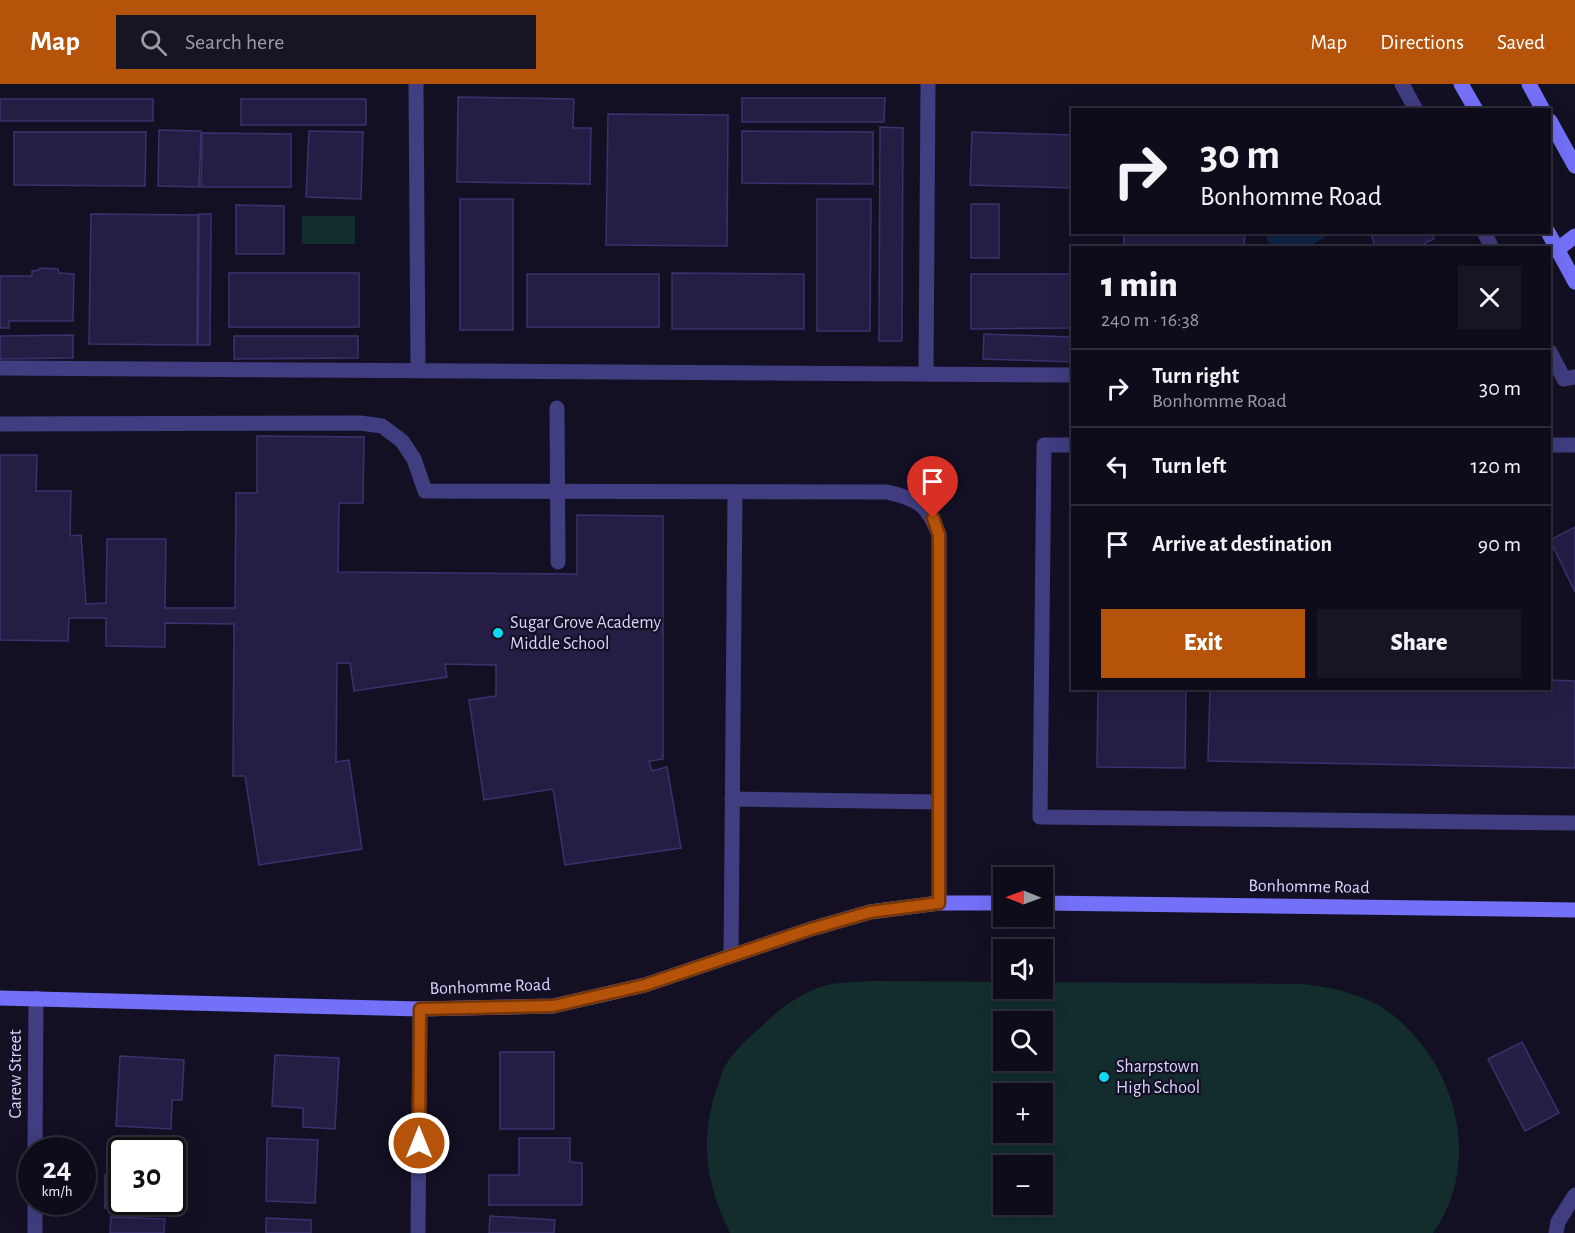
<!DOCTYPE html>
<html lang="en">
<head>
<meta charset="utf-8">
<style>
	:root { --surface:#0e0c1b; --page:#171524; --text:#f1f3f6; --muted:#9b9ba3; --line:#2e2c3a; --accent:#b45309 }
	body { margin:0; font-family:"Alegreya Sans",sans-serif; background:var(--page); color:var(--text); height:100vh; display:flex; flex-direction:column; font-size:22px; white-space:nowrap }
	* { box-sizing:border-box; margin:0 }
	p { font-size:20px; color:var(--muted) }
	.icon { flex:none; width:33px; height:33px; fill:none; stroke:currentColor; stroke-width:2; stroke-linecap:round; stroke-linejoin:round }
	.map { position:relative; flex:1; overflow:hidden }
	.details { position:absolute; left:1071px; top:162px; width:480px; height:444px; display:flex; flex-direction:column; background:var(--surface); border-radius:0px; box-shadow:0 6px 24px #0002,0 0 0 2px var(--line) }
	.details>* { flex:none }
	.guide { position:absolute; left:1071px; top:24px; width:480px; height:126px; border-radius:0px; box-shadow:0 6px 24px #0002,0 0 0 2px var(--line); background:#0e0c1b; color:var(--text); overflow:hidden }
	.needle { width:39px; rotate:271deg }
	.controls { position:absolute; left:993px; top:783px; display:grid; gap:12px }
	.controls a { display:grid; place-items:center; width:60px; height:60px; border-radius:0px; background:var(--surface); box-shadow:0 6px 24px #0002,0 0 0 2px var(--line); font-size:30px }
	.speed { position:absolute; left:18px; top:1053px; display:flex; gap:12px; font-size:30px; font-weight:700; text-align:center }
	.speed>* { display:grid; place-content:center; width:78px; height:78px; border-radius:50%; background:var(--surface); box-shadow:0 6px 24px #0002,0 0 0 2px var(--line); line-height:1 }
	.speed small { font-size:15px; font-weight:400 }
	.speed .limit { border:3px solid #111; border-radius:9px; background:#fff; color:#111 }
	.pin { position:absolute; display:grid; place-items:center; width:51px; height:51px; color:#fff; margin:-62px -26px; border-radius:50% 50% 50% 0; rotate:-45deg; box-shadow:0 0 6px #0007 }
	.pin .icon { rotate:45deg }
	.me { position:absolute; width:66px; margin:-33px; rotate:0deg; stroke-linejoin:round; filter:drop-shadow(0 0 4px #0008) }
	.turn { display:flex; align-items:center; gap:21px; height:126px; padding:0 30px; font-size:27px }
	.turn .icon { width:78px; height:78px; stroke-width:2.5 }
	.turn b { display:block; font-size:42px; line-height:51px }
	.round { display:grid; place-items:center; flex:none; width:63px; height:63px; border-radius:0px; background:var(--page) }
	.overview { display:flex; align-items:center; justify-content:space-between; height:102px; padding:0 30px }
	h1 { font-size:36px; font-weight:800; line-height:45px }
	.cta { display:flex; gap:12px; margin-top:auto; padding:12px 30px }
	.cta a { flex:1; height:69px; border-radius:0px; background:var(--accent); color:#fff; font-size:24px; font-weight:800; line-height:69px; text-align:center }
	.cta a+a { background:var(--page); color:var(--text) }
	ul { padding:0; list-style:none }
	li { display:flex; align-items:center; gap:18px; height:78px; padding:0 30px; border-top:2px solid var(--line) }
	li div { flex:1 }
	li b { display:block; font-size:22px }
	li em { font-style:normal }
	header { display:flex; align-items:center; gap:36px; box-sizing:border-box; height:84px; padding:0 30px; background:var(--accent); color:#fff }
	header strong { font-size:28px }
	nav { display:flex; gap:33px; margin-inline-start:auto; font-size:21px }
	.search { width:420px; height:54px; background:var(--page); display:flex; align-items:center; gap:15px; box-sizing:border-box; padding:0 21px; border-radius:0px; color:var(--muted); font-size:22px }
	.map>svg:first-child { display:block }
</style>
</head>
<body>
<header>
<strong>Map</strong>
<div class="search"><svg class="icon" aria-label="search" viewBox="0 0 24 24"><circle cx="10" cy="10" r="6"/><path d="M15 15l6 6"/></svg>Search here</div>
<nav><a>Map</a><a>Directions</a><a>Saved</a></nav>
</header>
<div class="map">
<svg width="1575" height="1149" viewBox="0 0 1575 1149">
	<rect width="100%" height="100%" fill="#131024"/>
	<g fill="#132d2d" fill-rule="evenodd">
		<rect x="302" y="132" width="53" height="28"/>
		<path d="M873,897L1003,898L1004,904H1042L1043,898L1303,900C1328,903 1354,908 1378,921C1394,930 1407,943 1419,957C1463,1010 1475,1090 1433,1149H730C706,1101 699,1055 717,1004C720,997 721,989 725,982C735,966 748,954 762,942C780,924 802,908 827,901C842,898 858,898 873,897ZM1004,938H1042V976H1004ZM1004,1010H1042V1048H1004ZM1004,1082H1042V1120H1004Z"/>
	</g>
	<polygon fill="#102547" points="1277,148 1323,149 1326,153 1307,163 1271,163 1266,154"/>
	<g fill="#251d44" stroke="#3c306f" stroke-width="1.5">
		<polygon points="458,13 574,15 573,44 591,44 590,100 457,98"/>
		<polygon points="742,14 885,14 884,38 742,38"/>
		<rect x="0" y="15" width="153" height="22"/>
		<rect x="241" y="15" width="125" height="26"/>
		<polygon points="608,30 728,31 727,162 606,161"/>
		<polygon points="880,43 903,44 902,257 879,257"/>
		<polygon points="159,46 201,47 199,103 158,102"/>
		<polygon points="309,47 363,48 361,115 306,113"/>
		<polygon points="742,47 873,48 873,100 742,99"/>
		<polygon points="14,48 146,48 145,102 14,101"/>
		<polygon points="972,48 1072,51 1072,104 970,101"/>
		<polygon points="202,49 291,50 291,103 201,103"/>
		<rect x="460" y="115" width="53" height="131"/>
		<polygon points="817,115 871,115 870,247 817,247"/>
		<rect x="971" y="120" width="28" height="54"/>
		<polygon points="236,121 284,122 284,170 236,170"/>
		<polygon points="91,130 198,131 197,261 89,260"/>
		<polygon points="199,130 211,130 210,261 198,261"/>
		<polygon points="1124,148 1245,148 1244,164 1124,164"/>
		<polygon points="1370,148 1431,148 1434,155 1415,164 1376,164"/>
		<polygon points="40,184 58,185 59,189 74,190 73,237 9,237 9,244 0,244 0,192 32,192 32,187 39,186"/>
		<rect x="229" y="189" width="130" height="54"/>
		<polygon points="672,189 804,190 804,245 672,245"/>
		<rect x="527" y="190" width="132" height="53"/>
		<polygon points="971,190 1072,190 1072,244 971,245"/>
		<polygon points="984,250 1072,253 1072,278 983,275"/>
		<polygon points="73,251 73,274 0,275 0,252"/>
		<polygon points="234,252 358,252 358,274 234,275"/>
		<polygon points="257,352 364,353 363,419 339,419 338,488 577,490 577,431 663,432 663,675 649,677 652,687 667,683 681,764 565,781 553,705 484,716 469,616 496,612 496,581 445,580 447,593 354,607 350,579 337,579 336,678 349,676 362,765 259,781 245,692 233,692 234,540 165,539 165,563 106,562 106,534 69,534 68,557 0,556 0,371 37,371 36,407 71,407 70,452 81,451 86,520 106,519 107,455 166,455 165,524 235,524 236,409 257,409"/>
		<polygon points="1575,443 1575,508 1550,456"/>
		<polygon points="1550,596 1575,597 1575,684 1208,677 1210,604 1550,604"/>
		<polygon points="1098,604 1186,604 1185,684 1097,683"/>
		<polygon points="1522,958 1559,1029 1525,1047 1488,975"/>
		<rect x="500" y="968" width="54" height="77"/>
		<polygon points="275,971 339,974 335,1045 303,1043 303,1024 272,1022"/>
		<polygon points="120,972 184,976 182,1016 172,1016 171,1045 116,1042"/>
		<polygon points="136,1054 182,1054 182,1124 105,1124 105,1091 122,1091 122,1118 172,1118 172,1066 136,1066"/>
		<polygon points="267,1054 318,1056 315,1119 266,1117"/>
		<polygon points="519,1054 570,1054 570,1078 582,1079 582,1121 489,1121 489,1091 519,1091"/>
		<polygon points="490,1132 555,1136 554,1149 489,1149"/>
		<polygon points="111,1133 165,1135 164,1149 110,1149"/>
		<polygon points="266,1134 311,1136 311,1149 266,1149"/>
	</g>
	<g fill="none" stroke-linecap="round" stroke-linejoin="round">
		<g stroke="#403d80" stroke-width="15">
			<polyline points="416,0 418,286"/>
			<polyline points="1402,0 1416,26"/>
			<polyline points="1484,148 1492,164"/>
			<polyline points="1550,268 1564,295 1575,293"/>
			<polyline points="0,284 1072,291"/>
			<polyline points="926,289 928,0"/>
			<polyline points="557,324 558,478"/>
			<path d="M0,340L360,339L382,342L402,357L414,375L425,407L887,408C918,415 928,421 939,451V819"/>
			<polyline points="1072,361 1044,361 1040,733 1575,739"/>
			<polyline points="1550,361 1575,361"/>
			<polyline points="732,715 939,718"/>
			<polyline points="731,872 735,408"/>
			<polyline points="1556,1149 1558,1138 1575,1111"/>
		</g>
		<g stroke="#403d80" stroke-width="15">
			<polyline points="35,1066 36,914"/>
			<polyline points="35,1149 35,1118"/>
			<polyline points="418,1149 420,925"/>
		</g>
		<g stroke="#7470f8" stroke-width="15">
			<polyline points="1461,0 1476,26"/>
			<polyline points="1529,0 1543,26"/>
			<polyline points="1550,37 1575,82"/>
			<polyline points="1548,148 1575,198"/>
			<polyline points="1558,165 1575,152"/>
			<polyline points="1042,819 1575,826"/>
			<polyline points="0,914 420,925 553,922 645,901 811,845 870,828 939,819 1004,819"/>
		</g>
	</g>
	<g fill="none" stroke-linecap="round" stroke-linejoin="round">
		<g stroke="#753606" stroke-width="15">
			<polyline id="route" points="419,1059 420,925 553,922 645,901 811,845 870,828 939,819 939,451 933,434"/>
		</g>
		<use href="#route" stroke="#b45309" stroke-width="10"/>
	</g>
	<g fill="#0cdaf2" stroke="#131024" stroke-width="2">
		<circle cx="498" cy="549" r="6"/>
		<circle cx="1104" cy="993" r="6"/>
	</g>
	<g text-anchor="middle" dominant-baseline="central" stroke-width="4.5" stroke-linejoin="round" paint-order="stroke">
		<g font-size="18" fill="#d9d4fd" stroke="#131024" text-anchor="start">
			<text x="510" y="539">Sugar Grove Academy<tspan x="510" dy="21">Middle School</tspan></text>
			<text x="1116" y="983">Sharpstown<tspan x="1116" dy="21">High School</tspan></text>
		</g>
		<g font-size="18" fill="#d9d4fd" stroke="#131024">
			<text transform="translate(1309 803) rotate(1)">Bonhomme Road</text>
			<text transform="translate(490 903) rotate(-2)">Bonhomme Road</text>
			<text transform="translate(16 990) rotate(-90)">Carew Street</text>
		</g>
	</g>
</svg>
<div class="controls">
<a><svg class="needle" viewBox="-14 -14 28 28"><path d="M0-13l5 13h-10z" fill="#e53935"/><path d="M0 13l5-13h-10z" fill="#9b9ba3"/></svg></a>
<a><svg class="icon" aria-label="sound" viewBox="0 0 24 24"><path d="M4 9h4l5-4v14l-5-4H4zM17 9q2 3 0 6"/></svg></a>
<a><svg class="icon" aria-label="search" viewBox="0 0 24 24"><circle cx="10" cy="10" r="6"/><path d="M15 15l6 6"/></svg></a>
<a>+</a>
<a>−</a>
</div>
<div class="speed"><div>24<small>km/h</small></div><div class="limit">30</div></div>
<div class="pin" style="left:933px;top:434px;background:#d93025"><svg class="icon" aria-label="arrive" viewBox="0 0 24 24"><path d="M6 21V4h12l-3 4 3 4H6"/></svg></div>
<svg class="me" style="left:419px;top:1059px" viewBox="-20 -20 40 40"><circle r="17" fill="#b45309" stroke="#fff" stroke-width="3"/><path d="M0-11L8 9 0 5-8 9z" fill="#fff"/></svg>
<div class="guide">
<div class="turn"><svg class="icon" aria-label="right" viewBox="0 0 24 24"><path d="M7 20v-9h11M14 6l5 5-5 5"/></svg><div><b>30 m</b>Bonhomme Road</div></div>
</div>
<section class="details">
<div class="overview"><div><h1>1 min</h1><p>240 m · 16:38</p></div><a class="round"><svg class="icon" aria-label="close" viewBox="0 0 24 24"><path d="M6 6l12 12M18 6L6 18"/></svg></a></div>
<ul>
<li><svg class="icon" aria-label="right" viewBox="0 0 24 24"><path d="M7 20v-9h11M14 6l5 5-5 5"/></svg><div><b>Turn right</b><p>Bonhomme Road</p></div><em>30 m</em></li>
<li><svg class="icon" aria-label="left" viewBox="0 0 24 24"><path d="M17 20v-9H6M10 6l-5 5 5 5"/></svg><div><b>Turn left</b></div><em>120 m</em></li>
<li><svg class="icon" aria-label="arrive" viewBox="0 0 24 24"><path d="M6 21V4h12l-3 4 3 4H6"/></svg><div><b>Arrive at destination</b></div><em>90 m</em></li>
</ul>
<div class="cta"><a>Exit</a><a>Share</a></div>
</section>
</div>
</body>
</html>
